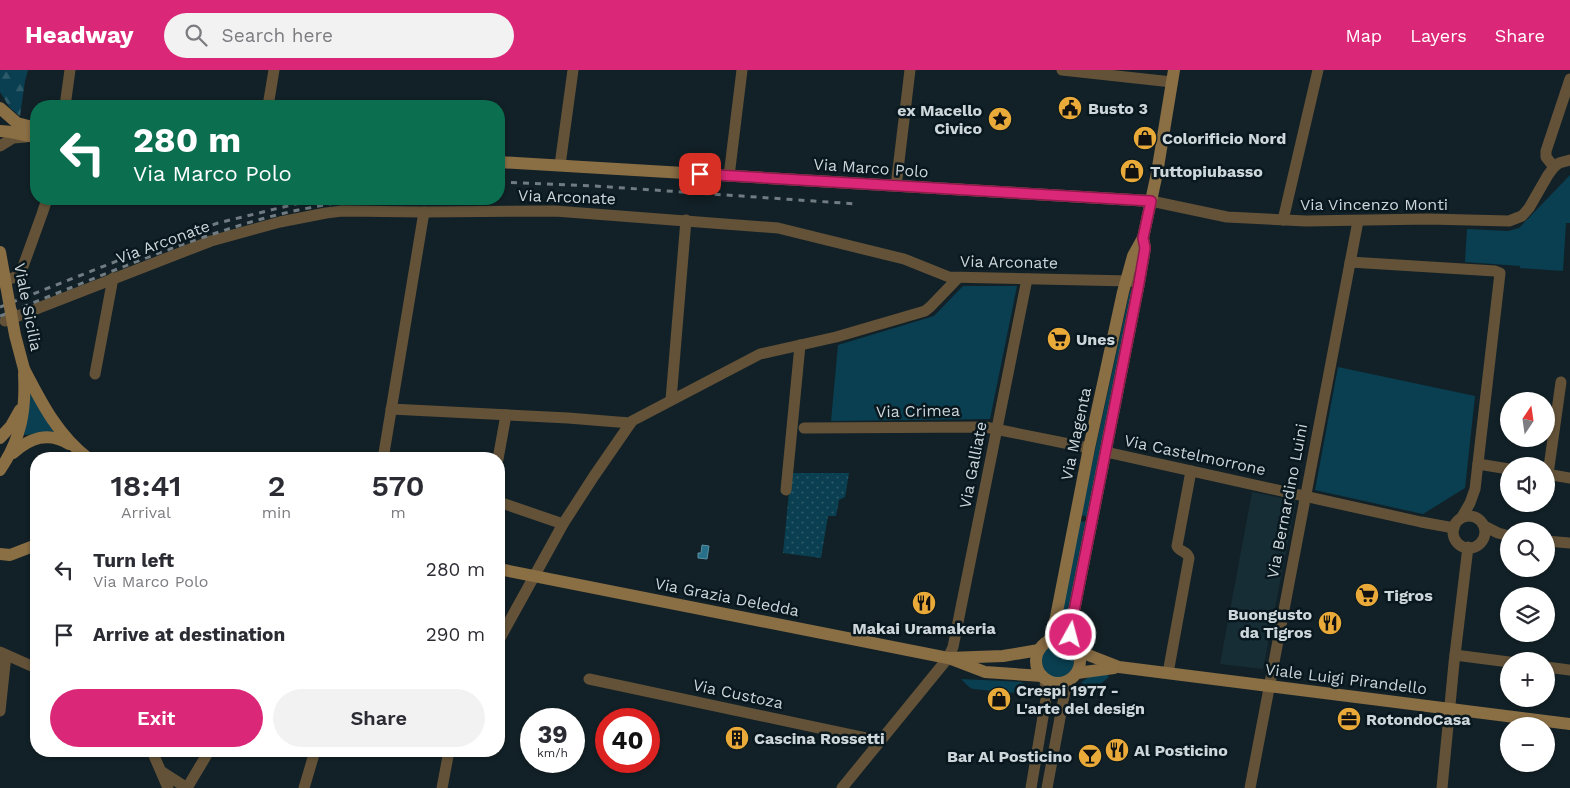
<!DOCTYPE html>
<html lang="en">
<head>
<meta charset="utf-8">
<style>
	:root { --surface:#fff; --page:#f2f2f3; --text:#2b2b33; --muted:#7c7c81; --accent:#db2777 }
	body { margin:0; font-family:"Work Sans",sans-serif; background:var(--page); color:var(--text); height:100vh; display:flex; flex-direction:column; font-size:19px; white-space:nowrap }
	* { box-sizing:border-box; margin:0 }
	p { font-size:16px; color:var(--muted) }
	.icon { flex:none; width:28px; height:28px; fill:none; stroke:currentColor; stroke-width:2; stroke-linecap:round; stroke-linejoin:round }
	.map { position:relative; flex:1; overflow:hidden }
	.drawer { position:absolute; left:30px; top:382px; width:475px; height:305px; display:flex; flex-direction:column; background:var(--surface); border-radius:20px; box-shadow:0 1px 4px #0004 }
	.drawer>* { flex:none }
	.banner { position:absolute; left:30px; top:30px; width:475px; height:105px; border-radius:20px; box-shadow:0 1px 4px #0004; background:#0b6e4f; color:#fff; overflow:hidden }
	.needle { width:32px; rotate:13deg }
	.tools { position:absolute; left:1500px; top:322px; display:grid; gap:10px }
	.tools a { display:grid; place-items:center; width:55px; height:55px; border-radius:50%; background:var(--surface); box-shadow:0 1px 4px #0004; font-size:25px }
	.speed { position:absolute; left:520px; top:638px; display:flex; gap:10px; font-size:25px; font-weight:700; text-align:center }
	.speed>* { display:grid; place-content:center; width:65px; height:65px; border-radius:50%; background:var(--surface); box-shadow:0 1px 4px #0004; line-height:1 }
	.speed small { font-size:12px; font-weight:400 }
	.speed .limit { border:8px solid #d22; background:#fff; color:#111 }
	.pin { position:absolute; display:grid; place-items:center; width:42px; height:42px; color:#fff; margin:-21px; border-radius:10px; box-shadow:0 2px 8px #0006 }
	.me { position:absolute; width:55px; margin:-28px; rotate:7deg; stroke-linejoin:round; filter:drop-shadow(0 0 4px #0008) }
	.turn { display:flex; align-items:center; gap:18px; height:105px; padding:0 20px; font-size:22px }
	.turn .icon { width:65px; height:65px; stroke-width:2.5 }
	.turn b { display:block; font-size:35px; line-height:42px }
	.eta { display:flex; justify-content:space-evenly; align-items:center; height:85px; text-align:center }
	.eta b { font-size:30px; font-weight:600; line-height:35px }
	.action { display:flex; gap:10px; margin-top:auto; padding:10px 20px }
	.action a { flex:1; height:58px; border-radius:30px; background:var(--accent); color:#fff; font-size:20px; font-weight:600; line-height:58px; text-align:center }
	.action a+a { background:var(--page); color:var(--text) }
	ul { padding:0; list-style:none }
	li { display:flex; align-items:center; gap:15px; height:65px; padding:0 20px }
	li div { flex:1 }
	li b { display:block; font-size:19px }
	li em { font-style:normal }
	header { display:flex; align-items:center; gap:30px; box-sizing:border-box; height:70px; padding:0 25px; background:var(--accent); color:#fff }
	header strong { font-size:24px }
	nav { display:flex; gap:28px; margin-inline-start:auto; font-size:18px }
	.search { width:350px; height:45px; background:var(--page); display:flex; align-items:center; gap:12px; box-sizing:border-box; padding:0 18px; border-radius:28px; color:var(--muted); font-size:19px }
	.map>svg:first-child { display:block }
</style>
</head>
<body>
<header>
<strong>Headway</strong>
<div class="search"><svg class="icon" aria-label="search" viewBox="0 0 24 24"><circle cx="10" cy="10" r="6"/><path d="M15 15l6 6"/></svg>Search here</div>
<nav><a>Map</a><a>Layers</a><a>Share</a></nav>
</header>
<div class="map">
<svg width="1570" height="718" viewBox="0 0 1570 718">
	<defs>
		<pattern id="forest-firs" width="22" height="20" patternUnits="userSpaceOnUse" patternTransform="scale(1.25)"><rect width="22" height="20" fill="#093f50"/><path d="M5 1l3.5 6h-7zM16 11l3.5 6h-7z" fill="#2c5a69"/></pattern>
		<pattern id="park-dots" width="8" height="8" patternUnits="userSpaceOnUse" patternTransform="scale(1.25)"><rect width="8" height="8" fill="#093f50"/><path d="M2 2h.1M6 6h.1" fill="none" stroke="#2c5a69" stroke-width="1.8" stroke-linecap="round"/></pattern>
	</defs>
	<rect width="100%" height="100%" fill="#122127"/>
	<polygon fill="#172d36" points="1252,422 1296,431 1263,599 1220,594"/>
	<g fill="#093f50">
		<polygon points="1570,105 1570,153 1566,153 1563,201 1520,198 1520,196 1465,192 1467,159 1508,161 1519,158"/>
		<polygon points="963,216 1017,216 990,349 831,351 838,275 934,246"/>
		<polygon points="1130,220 1132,221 1088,447 1081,445"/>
		<polygon points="1338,297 1475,326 1465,418 1423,444 1315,420"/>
		<path d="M30,324L56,362C42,361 37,365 25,365L23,363Z"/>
		<polygon points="1080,451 1087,452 1068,547 1060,546"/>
		<circle cx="1058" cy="591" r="17"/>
		<polygon points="1107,604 1109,607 1092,621 1081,613 1091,605"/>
		<polygon points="961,609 1021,612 1034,619 1037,625 973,619 969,617"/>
	</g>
	<polygon fill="url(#forest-firs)" points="0,0 28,0 25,11 20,46 10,38 0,22"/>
	<polygon fill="url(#park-dots)" points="791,403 849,403 845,427 839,430 836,446 828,446 821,488 783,483"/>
	<polygon fill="#287089" stroke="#5a8fa1" points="702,475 709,476 707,489 698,488 698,483 701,483"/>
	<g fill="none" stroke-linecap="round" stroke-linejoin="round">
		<g stroke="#635238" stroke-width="11">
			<polyline points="1062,0 1172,12"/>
			<polyline points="65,36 70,0"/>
			<polyline points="268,36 274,0"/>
			<polyline points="0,76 13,68 26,67"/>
			<polyline points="560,95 573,0"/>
			<polyline points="1554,97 1546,87 1546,81 1570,9"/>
			<polyline points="729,106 742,0"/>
			<polyline points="896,116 910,0"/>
			<polyline points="1151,131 1227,147 1306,151 1429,149 1509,151 1522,146 1529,138 1548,105 1554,97 1559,93 1570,90"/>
			<polyline points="1283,150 1318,0"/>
			<polyline points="1350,192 1495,201 1500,203 1475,419 1470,433 1462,447"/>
			<polyline points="0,213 15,207 21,202 42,144 47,129"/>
			<polyline points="5,251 211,171 280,152 326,143 342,141 424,142 555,141 778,158 904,189 949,207 1130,211 1139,213"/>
			<polyline points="95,304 113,208"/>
			<polyline points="671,330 686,150"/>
			<polyline points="391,339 568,348 630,353"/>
			<polyline points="804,358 985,357 1089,378"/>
			<polyline points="1106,382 1421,452 1454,458"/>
			<polyline points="383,389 424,142"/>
			<polyline points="498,389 506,345"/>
			<polyline points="1478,394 1509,399"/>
			<polyline points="1546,404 1570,408"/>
			<polyline points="1548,404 1561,312"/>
			<polyline points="786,420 800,275"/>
			<polyline points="499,432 563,454"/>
			<circle cx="1469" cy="462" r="16"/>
			<polyline points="1484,456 1498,463 1509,466"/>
			<polyline points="1546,471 1570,473"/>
			<polyline points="499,570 563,454 594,406 632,351 760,284 836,267 925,241 930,237 958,208"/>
			<polyline points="0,582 36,598"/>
			<polyline points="1455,585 1509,592"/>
			<polyline points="1546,597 1570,600"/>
			<path d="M1168,603L1189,488C1188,481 1179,482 1177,476L1191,401"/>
			<polyline points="589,609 880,671"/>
			<polyline points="0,641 6,585"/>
			<polyline points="152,681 168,718"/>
			<polyline points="162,702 187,718"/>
			<polyline points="187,718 209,681"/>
			<polyline points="304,718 315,681"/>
			<polyline points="442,718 449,681"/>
			<polyline points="842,718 948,588 953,577 1027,209"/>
			<polyline points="1031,718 1046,629 1045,608"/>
			<polyline points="1047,718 1065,621 1071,609"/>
			<polyline points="1250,718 1358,151"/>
			<polyline points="1442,718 1454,593 1468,477"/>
		</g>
		<g stroke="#8a6e44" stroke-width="12">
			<polyline points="0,38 17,53 36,58"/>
			<path d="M0,61C13,61 24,66 36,67"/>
			<polyline points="499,92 1151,131"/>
			<path d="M24,299C41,332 58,366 89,389"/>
			<polyline points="0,368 11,356 20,340"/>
			<path d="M13,383C30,368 48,361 69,374"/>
			<path d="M0,400C21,369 26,341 24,304"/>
			<polyline points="0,484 10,485 36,475"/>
			<polyline points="499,499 948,588 1003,586 1039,580"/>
			<circle cx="1058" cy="591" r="22"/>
			<polyline points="1050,570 1056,547 1089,378 1123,222 1133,186 1143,168 1157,103 1174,0"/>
			<polyline points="1072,573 1072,551 1139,213 1145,178 1143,168"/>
			<polyline points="1078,581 1119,597 1570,654"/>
			<polyline points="951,589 985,602 1042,606"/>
			<polyline points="1077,603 1114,598"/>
		</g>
		<g stroke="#707c81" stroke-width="3" stroke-dasharray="6 6" stroke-linecap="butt">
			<polyline points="499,112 595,116 857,134"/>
			<polyline points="0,237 178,167 218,153 316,129"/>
			<path d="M0,246C79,215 157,181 238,156C278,143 320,135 361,129"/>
		</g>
		<polyline stroke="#8a6e44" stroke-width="12" points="0,182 15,265 24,299"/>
	</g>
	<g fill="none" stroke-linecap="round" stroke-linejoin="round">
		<g stroke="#8e194d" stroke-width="12">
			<polyline id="route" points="700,104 1151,131 1143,168 1145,178 1139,213 1072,551 1071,565"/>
		</g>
		<use href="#route" stroke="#db2777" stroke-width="9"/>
	</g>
	<defs>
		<g id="civic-disc" transform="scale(1.25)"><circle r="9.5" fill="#eaaa39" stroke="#09181e"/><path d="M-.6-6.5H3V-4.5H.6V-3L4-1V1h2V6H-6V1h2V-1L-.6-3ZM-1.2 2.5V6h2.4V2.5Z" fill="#111"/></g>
		<g id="sight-disc" transform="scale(1.25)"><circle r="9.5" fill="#eaaa39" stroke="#09181e"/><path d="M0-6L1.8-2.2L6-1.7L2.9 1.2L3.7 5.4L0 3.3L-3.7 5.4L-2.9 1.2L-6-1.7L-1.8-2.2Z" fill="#111"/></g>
		<g id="shop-disc" transform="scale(1.25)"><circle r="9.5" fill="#eaaa39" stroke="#09181e"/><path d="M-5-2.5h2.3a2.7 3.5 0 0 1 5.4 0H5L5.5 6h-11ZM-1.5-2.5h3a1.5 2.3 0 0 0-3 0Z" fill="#111"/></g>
		<g id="supermarket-disc" transform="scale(1.25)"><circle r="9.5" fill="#eaaa39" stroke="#09181e"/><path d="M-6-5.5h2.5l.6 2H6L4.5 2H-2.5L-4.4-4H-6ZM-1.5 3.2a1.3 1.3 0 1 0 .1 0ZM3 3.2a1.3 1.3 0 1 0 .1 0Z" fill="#111"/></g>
		<g id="restaurant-disc" transform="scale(1.25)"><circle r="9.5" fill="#eaaa39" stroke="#09181e"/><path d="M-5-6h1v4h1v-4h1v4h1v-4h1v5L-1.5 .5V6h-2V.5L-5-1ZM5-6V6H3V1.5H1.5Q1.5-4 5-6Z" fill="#111"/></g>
		<g id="office-disc" transform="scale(1.25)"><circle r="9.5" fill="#eaaa39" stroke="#09181e"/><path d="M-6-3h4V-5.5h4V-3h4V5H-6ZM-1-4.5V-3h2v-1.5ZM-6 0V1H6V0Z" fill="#111"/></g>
		<g id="building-disc" transform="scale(1.25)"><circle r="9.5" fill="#eaaa39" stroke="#09181e"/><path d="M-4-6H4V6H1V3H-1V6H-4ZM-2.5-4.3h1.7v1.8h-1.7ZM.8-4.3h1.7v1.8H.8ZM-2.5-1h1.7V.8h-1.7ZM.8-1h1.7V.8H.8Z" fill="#111"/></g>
		<g id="bar-disc" transform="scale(1.25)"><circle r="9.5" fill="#eaaa39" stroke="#09181e"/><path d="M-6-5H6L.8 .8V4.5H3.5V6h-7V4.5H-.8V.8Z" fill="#111"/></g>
	</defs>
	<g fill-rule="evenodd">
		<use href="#civic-disc" x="1070" y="38"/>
		<use href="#sight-disc" x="1000" y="49"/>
		<use href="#shop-disc" x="1145" y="68"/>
		<use href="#shop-disc" x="1132" y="101"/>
		<use href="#supermarket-disc" x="1059" y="269"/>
		<use href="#supermarket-disc" x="1367" y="525"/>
		<use href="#restaurant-disc" x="924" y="533"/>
		<use href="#restaurant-disc" x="1330" y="553"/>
		<use href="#shop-disc" x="999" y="629"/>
		<use href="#office-disc" x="1349" y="649"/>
		<use href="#building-disc" x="737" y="668"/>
		<use href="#restaurant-disc" x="1117" y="680"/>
		<use href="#bar-disc" x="1090" y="686"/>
	</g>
	<g text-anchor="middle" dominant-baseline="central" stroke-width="5" stroke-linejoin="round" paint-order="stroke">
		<g font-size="16" font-weight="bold" fill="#cdd6da" stroke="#09181e" text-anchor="start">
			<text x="1088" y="38">Busto 3</text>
			<text x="982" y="40" text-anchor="end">ex Macello<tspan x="982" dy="18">Civico</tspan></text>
			<text x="1162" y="68">Colorificio Nord</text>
			<text x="1150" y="101">Tuttopiubasso</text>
			<text x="1076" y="269">Unes</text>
			<text x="1384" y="525">Tigros</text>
			<text x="1312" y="544" text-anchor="end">Buongusto<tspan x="1312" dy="18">da Tigros</tspan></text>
			<text x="924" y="558" text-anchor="middle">Makai Uramakeria</text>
			<text x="1016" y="620">Crespi 1977 -<tspan x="1016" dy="18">L'arte del design</tspan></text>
			<text x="1366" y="649">RotondoCasa</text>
			<text x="754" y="668">Cascina Rossetti</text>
			<text x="1134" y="680">Al Posticino</text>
			<text x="1072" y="686" text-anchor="end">Bar Al Posticino</text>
		</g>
		<g font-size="16" fill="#cdd6da" stroke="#09181e">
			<text transform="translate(871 98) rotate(4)">Via Marco Polo</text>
			<text transform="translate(567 127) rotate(2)">Via Arconate</text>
			<text x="1374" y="134">Via Vincenzo Monti</text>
			<text transform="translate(163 172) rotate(-20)">Via Arconate</text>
			<text transform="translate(1009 192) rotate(1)">Via Arconate</text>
			<text transform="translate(28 237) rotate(79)">Viale Sicilia</text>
			<text transform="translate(918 341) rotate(-1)">Via Crimea</text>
			<text transform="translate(1076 364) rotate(-78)">Via Magenta</text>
			<text transform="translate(1195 385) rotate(12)">Via Castelmorrone</text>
			<text transform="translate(973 395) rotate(-79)">Via Galliate</text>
			<text transform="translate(1287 431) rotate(-79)">Via Bernardino Luini</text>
			<text transform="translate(727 527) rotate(11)">Via Grazia Deledda</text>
			<text transform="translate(1346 609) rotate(7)">Viale Luigi Pirandello</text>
			<text transform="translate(738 624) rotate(12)">Via Custoza</text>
		</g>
	</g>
</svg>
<div class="tools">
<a><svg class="needle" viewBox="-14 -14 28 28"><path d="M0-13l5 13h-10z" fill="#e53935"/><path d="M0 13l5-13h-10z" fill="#7c7c81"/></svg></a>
<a><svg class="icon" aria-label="sound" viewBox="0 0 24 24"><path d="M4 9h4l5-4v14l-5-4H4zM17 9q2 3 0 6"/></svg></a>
<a><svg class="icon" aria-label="search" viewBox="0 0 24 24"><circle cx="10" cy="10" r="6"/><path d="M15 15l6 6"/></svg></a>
<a><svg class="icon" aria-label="layers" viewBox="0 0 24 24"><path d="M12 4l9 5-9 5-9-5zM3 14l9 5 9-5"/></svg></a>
<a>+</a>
<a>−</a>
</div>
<div class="speed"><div>39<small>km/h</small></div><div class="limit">40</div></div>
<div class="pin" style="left:700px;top:104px;background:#d93025"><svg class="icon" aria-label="arrive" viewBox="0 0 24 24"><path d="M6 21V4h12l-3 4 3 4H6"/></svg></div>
<svg class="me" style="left:1071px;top:565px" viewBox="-20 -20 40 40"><circle r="17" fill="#db2777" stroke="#fff" stroke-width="3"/><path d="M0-11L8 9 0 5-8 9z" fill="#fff"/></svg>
<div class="banner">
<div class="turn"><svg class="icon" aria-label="left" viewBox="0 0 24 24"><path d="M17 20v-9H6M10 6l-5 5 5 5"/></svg><div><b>280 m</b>Via Marco Polo</div></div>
</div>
<section class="drawer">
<div class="eta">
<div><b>18:41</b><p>Arrival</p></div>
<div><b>2</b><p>min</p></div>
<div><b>570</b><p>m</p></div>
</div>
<ul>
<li><svg class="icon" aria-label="left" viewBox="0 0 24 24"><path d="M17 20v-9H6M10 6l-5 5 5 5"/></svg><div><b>Turn left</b><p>Via Marco Polo</p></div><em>280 m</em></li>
<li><svg class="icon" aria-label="arrive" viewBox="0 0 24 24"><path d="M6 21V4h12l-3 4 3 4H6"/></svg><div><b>Arrive at destination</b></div><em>290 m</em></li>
</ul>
<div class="action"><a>Exit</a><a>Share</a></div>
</section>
</div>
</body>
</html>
